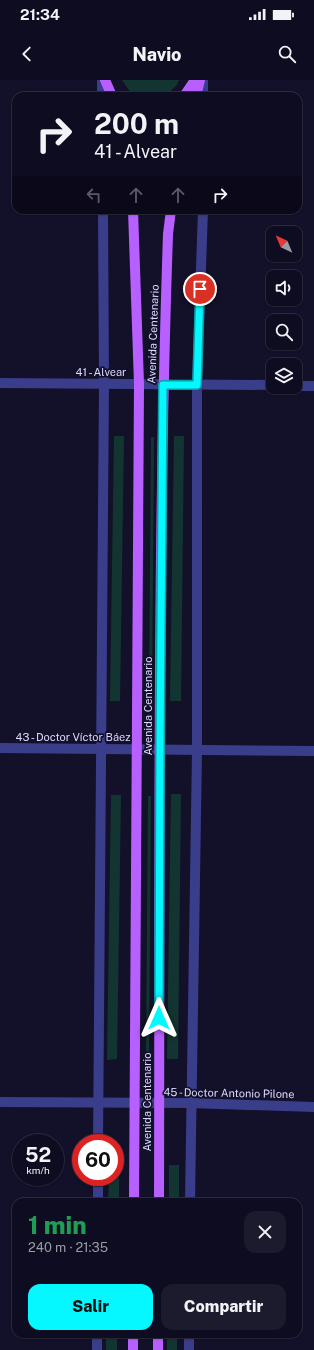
<!DOCTYPE html>
<html lang="es">
<head>
<meta charset="utf-8">
<style>
	:root { --surface:#0e0c20; --page:#1c1a2d; --text:#f1f3f6; --muted:#9b9ba5; --line:#2e2c3e; --accent:#05f8ff }
	body { margin:0; font-family:"Public Sans",sans-serif; background:var(--page); color:var(--text); height:100vh; display:flex; flex-direction:column; font-size:15px; white-space:nowrap }
	* { box-sizing:border-box; margin:0 }
	p { font-size:13px; color:var(--muted) }
	.icon { flex:none; width:22px; height:22px; fill:none; stroke:currentColor; stroke-width:2; stroke-linecap:round; stroke-linejoin:round }
	.map { position:relative; flex:1; overflow:hidden }
	.side { position:absolute; left:12px; top:1118px; width:290px; height:140px; display:flex; flex-direction:column; background:var(--surface); border-radius:12px; box-shadow:0 1px 3px #0004,0 0 0 1px var(--line) }
	.side>* { flex:none }
	.top-card { position:absolute; left:12px; top:12px; width:290px; height:122px; border-radius:12px; box-shadow:0 1px 3px #0004,0 0 0 1px var(--line); background:#0e0c20; color:var(--text); overflow:hidden }
	.needle { width:26px; rotate:316deg }
	.controls { position:absolute; left:266px; top:146px; display:grid; gap:8px }
	.controls a { display:grid; place-items:center; width:36px; height:36px; border-radius:8px; background:var(--surface); box-shadow:0 1px 3px #0004,0 0 0 1px var(--line); font-size:20px }
	.speed { position:absolute; left:12px; top:1054px; display:flex; gap:8px; font-size:20px; font-weight:700; text-align:center }
	.speed>* { display:grid; place-content:center; width:52px; height:52px; border-radius:50%; background:var(--surface); box-shadow:0 1px 3px #0004,0 0 0 1px var(--line); line-height:1 }
	.speed small { font-size:10px; font-weight:400 }
	.speed .limit { border:6px solid #d22; background:#fff; color:#111 }
	.pin { position:absolute; display:grid; place-items:center; width:34px; height:34px; color:#fff; margin:-17px; border:2px solid #fff; border-radius:50%; box-shadow:0 1px 4px #0007 }
	.me { position:absolute; width:44px; margin:-22px; rotate:0deg; stroke-linejoin:round; filter:drop-shadow(0 0 3px #0008) }
	.turn { display:flex; align-items:center; gap:14px; height:84px; padding:0 16px; font-size:18px }
	.turn .icon { width:52px; height:52px; stroke-width:2.5 }
	.turn b { display:block; font-size:28px; line-height:34px }
	.lanes { display:flex; align-items:center; height:38px; padding:0 16px; background:#0003; justify-content:center; gap:20px; direction:ltr }
	.lanes .off { opacity:.35 }
	.round { display:grid; place-items:center; flex:none; width:42px; height:42px; border-radius:12px; background:var(--page) }
	.headline { display:flex; align-items:center; justify-content:space-between; height:68px; padding:0 16px }
	h1 { font-size:24px; font-weight:800; line-height:30px; color:#1e9e55 }
	.primary-button { display:flex; gap:8px; margin-top:auto; padding:8px 16px }
	.primary-button a { flex:1; height:46px; border-radius:12px; background:var(--accent); color:#111; font-size:16px; font-weight:800; line-height:46px; text-align:center }
	.primary-button a+a { background:var(--page); color:var(--text) }
	.status { display:flex; justify-content:space-between; align-items:center; height:28px; padding:0 20px; background:var(--surface); direction:ltr }
	.status svg { height:11px; fill:currentColor }
	header { display:flex; justify-content:space-between; align-items:center; height:52px; padding:0 16px; background:var(--surface); font-size:18px; font-weight:800 }
	.map>svg:first-child { display:block }
</style>
</head>
<body>
<div class="status"><b>21:34</b><svg viewBox="0 0 49 12"><path d="M0 12V9h3v3zM5 12V6h3v6zM10 12V3h3v9zM15 12V0h3v12zM26 1h20v11H26zM47 4h2v5h-2z"/></svg></div>
<header><svg class="icon" aria-label="back" viewBox="0 0 24 24"><path d="M15 5l-7 7 7 7"/></svg>Navio<svg class="icon" aria-label="search" viewBox="0 0 24 24"><circle cx="10" cy="10" r="6"/><path d="M15 15l6 6"/></svg></header>
<div class="map">
<svg width="314" height="1270" viewBox="0 0 314 1270">
	<rect width="100%" height="100%" fill="#13102a"/>
	<g fill="#133531">
		<polygon points="122,0 179,0 177,5 165,16 133,16"/>
		<polygon points="114,356 124,356 120,621 110,621"/>
		<polygon points="174,356 184,356 181,621 170,621"/>
		<polygon points="151,357 154,357 152,622 149,622"/>
		<polygon points="171,714 181,714 178,979 167,979"/>
		<polygon points="111,715 121,715 117,979 107,980"/>
		<polygon points="148,716 151,716 149,980 146,980"/>
		<polygon points="115,1085 119,1085 119,1122 108,1122 109,1097 115,1097"/>
		<rect x="169" y="1085" width="10" height="37"/>
		<rect x="106" y="1254" width="11" height="16"/>
		<rect x="167" y="1254" width="10" height="16"/>
	</g>
	<g fill="none" stroke-linecap="round" stroke-linejoin="round">
		<g stroke="#3a3d8a" stroke-width="10">
			<polyline points="102,0 102,16"/>
			<polyline points="203,0 203,16"/>
			<polyline points="0,303 273,305"/>
			<polyline points="295,306 314,306"/>
			<polyline points="0,668 314,671"/>
			<polyline points="0,1022 190,1023 314,1027"/>
			<polyline points="98,1063 104,304 103,130"/>
			<polyline points="98,1122 98,1097"/>
			<polyline points="190,1122 197,670 197,305 203,130"/>
			<polyline points="97,1270 97,1254"/>
			<polyline points="189,1270 189,1254"/>
		</g>
		<g stroke="#b860ff" stroke-width="10">
			<polyline points="105,0 112,16"/>
			<polyline points="184,16 195,0"/>
			<polyline points="196,16 200,0"/>
			<polyline points="133,130 139,304 134,1122"/>
			<path d="M159,1122C160,799 157,477 168,154L171,130"/>
			<polyline points="133,1270 133,1254"/>
			<polyline points="158,1270 158,1254"/>
		</g>
	</g>
	<g fill="none" stroke-linecap="round" stroke-linejoin="round">
		<g stroke="#03a1a6" stroke-width="10">
			<polyline id="route" points="159,938 160,669 163,305 197,305 200,209"/>
		</g>
		<use href="#route" stroke="#05f8ff" stroke-width="7"/>
	</g>
	<g text-anchor="middle" dominant-baseline="central" stroke-width="3.5" stroke-linejoin="round" paint-order="stroke">
		<g font-size="11" fill="#dbd9ff" stroke="#13102a">
			<text transform="translate(153 254) rotate(-88)">Avenida Centenario</text>
			<text x="101" y="292">41 - Alvear</text>
			<text transform="translate(148 626) rotate(-90)">Avenida Centenario</text>
			<text x="73" y="657">43 - Doctor Víctor Báez</text>
			<text transform="translate(229 1013) rotate(1)">45 - Doctor Antonio Pilone</text>
			<text transform="translate(147 1022) rotate(-90)">Avenida Centenario</text>
		</g>
	</g>
</svg>
<div class="controls">
<a><svg class="needle" viewBox="-14 -14 28 28"><path d="M0-13l5 13h-10z" fill="#e53935"/><path d="M0 13l5-13h-10z" fill="#9b9ba5"/></svg></a>
<a><svg class="icon" aria-label="sound" viewBox="0 0 24 24"><path d="M4 9h4l5-4v14l-5-4H4zM17 9q2 3 0 6"/></svg></a>
<a><svg class="icon" aria-label="search" viewBox="0 0 24 24"><circle cx="10" cy="10" r="6"/><path d="M15 15l6 6"/></svg></a>
<a><svg class="icon" aria-label="layers" viewBox="0 0 24 24"><path d="M12 4l9 5-9 5-9-5zM3 14l9 5 9-5"/></svg></a>
</div>
<div class="speed"><div>52<small>km/h</small></div><div class="limit">60</div></div>
<div class="pin" style="left:200px;top:209px;background:#d93025"><svg class="icon" aria-label="arrive" viewBox="0 0 24 24"><path d="M6 21V4h12l-3 4 3 4H6"/></svg></div>
<svg class="me" style="left:159px;top:938px" viewBox="-20 -20 40 40"><path d="M0-17L14 15 0 8-14 15z" fill="#05f8ff" stroke="#fff" stroke-width="4"/></svg>
<div class="top-card">
<div class="turn"><svg class="icon" aria-label="right" viewBox="0 0 24 24"><path d="M7 20v-9h11M14 6l5 5-5 5"/></svg><div><b>200 m</b>41 - Alvear</div></div>
<div class="lanes"><svg class="icon off" aria-label="left" viewBox="0 0 24 24"><path d="M17 20v-9H6M10 6l-5 5 5 5"/></svg><svg class="icon off" aria-label="ahead" viewBox="0 0 24 24"><path d="M12 20V5M6 11l6-6 6 6"/></svg><svg class="icon off" aria-label="ahead" viewBox="0 0 24 24"><path d="M12 20V5M6 11l6-6 6 6"/></svg><svg class="icon" aria-label="right" viewBox="0 0 24 24"><path d="M7 20v-9h11M14 6l5 5-5 5"/></svg></div>
</div>
<section class="side">
<div class="headline"><div><h1>1 min</h1><p>240 m · 21:35</p></div><a class="round"><svg class="icon" aria-label="close" viewBox="0 0 24 24"><path d="M6 6l12 12M18 6L6 18"/></svg></a></div>
<div class="primary-button"><a>Salir</a><a>Compartir</a></div>
</section>
</div>
</body>
</html>
